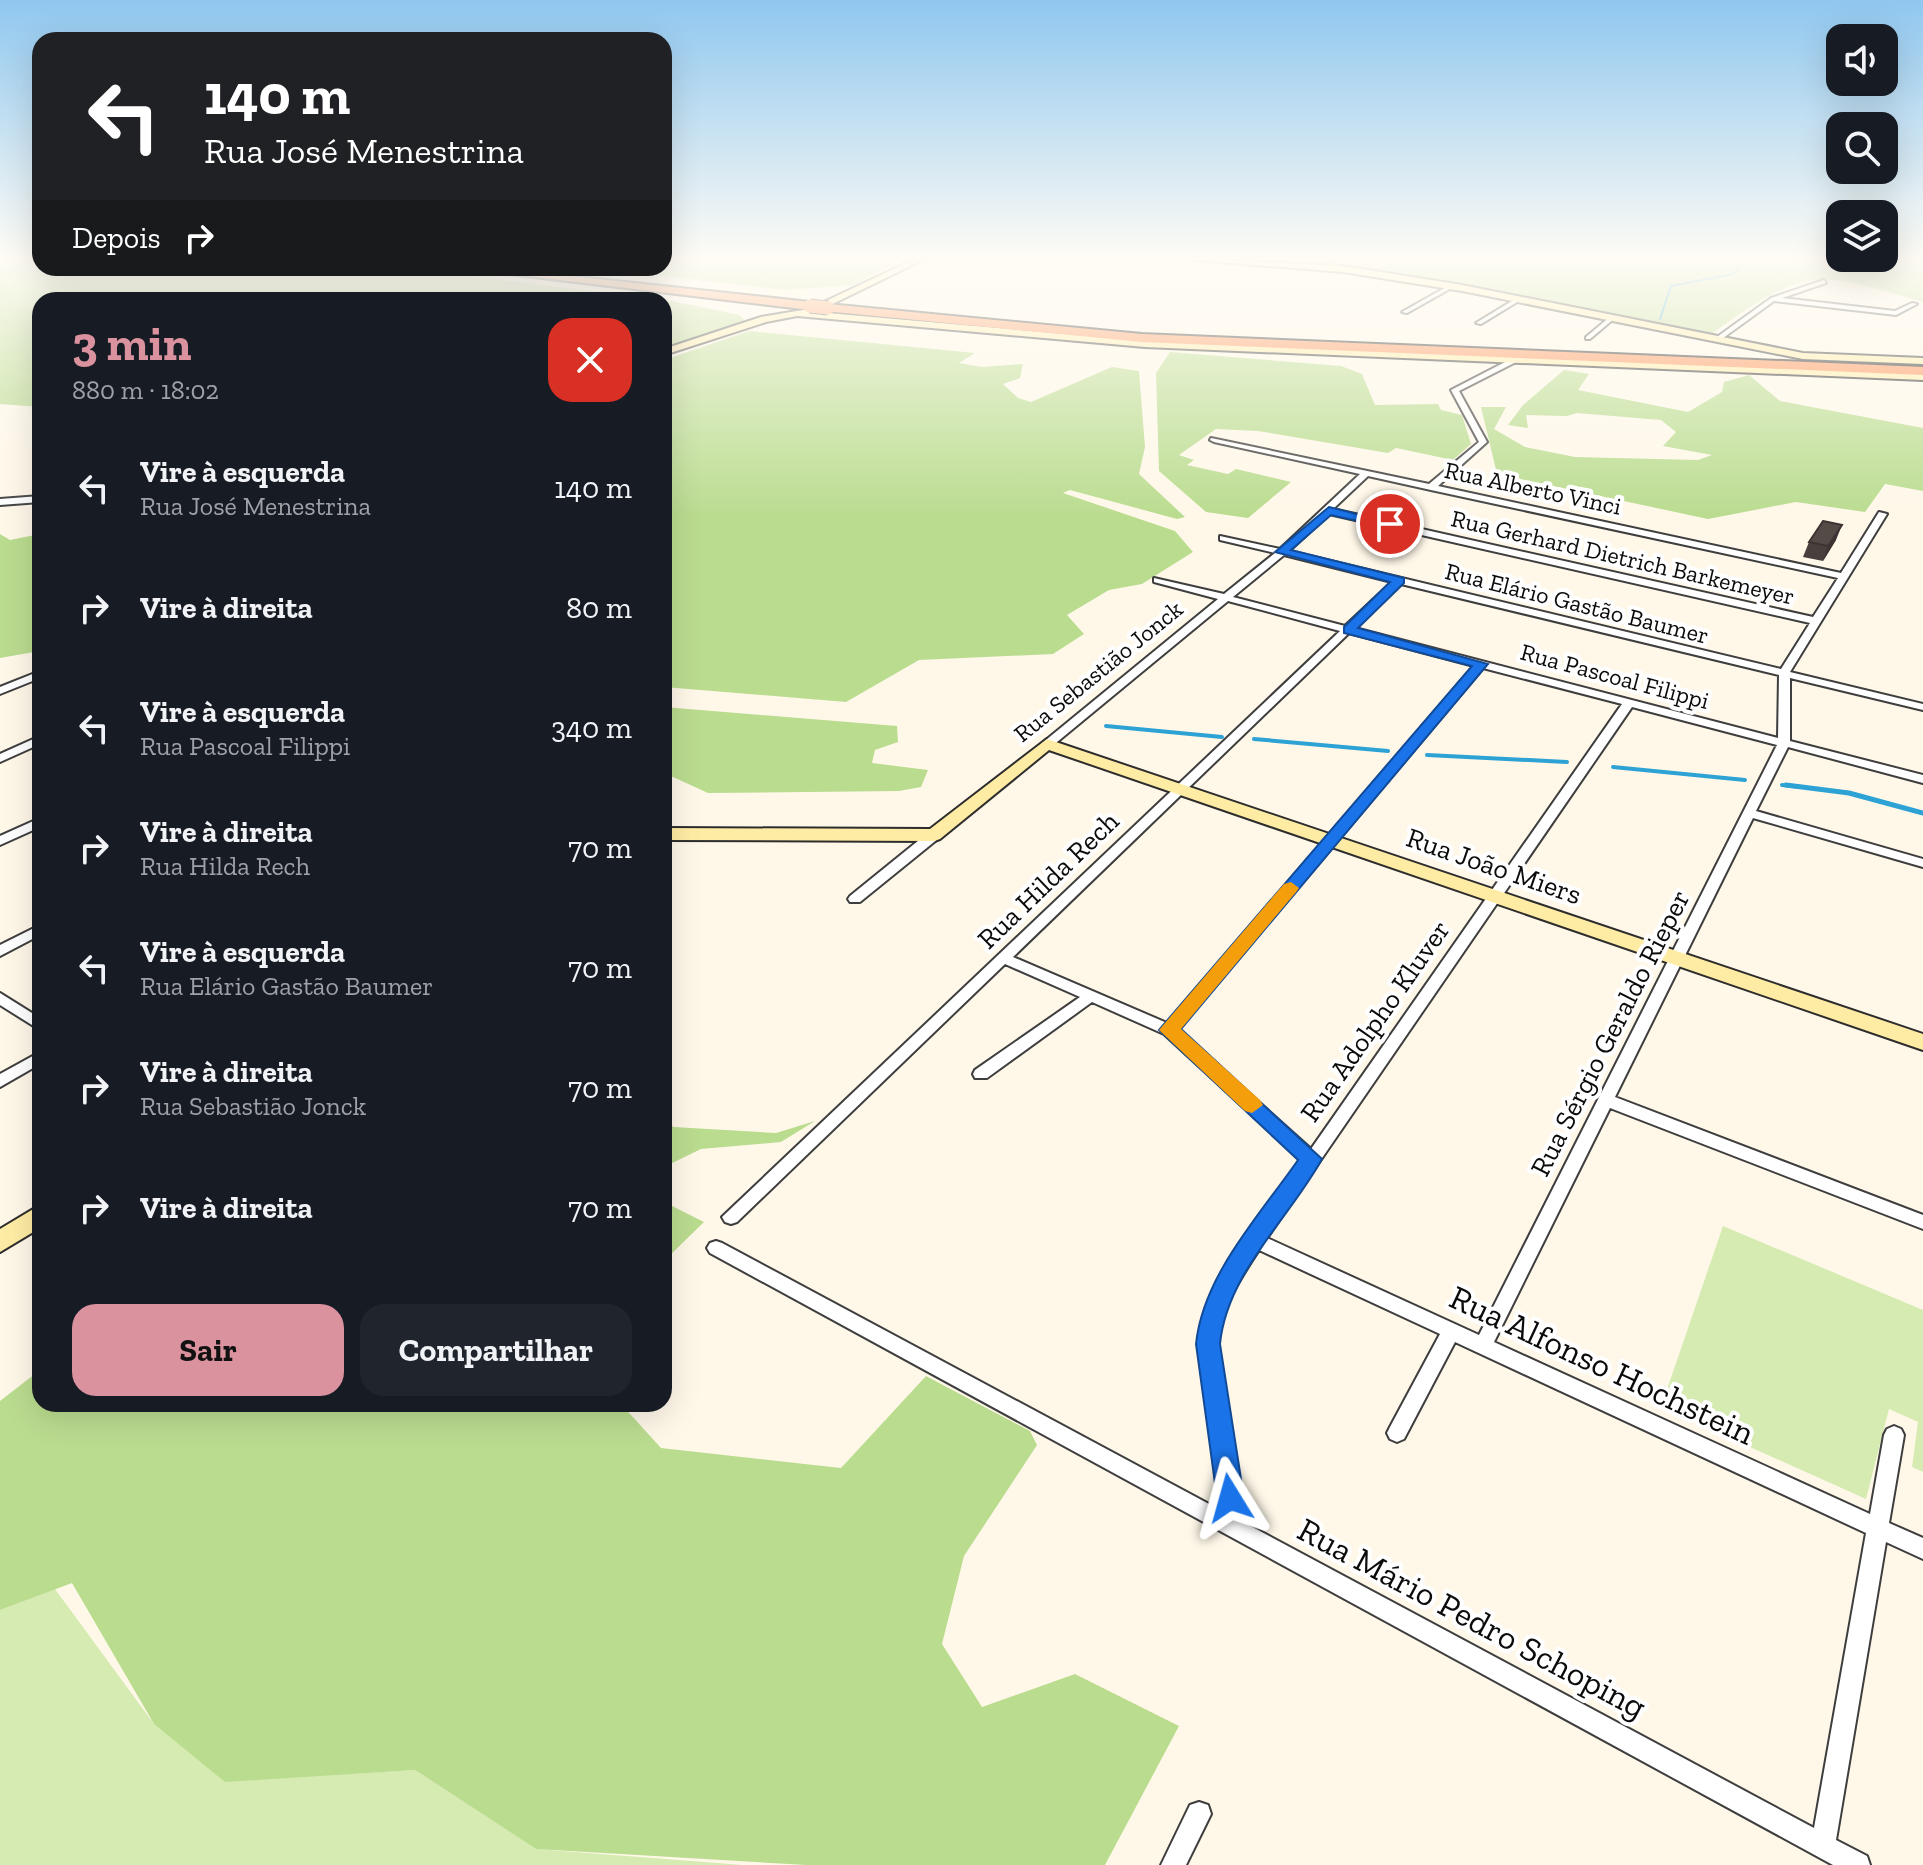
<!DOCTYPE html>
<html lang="pt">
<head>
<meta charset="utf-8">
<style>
	:root { --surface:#171b24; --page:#20242c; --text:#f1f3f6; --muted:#9ea1a6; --accent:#db929f }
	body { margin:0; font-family:"Zilla Slab",serif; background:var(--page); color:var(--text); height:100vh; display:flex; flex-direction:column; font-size:30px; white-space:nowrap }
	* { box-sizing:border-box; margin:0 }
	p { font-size:26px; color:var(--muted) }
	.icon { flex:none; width:44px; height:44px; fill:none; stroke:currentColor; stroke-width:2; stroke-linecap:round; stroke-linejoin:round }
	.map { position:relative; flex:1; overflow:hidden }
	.panel { position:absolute; left:32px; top:292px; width:640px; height:1120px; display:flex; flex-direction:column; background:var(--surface); border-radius:24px; box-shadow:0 8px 32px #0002 }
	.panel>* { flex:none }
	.banner { position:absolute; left:32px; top:32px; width:640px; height:244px; border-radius:24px; box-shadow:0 8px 32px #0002; background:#202124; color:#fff; overflow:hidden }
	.fabs { position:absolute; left:1826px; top:24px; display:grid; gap:16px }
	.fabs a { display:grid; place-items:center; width:72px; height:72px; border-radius:16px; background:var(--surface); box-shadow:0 8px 32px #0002; font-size:40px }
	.pin { position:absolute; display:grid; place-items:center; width:68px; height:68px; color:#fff; margin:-34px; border:4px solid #fff; border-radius:50%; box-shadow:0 2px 8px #0007 }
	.me { position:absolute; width:88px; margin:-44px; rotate:352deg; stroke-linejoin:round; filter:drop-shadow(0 0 6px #0008) }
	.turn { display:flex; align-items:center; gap:28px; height:168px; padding:0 40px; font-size:36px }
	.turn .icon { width:104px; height:104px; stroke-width:2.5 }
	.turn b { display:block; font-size:56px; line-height:68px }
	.then { display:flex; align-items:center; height:76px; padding:0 40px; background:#0003; gap:16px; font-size:30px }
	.round { display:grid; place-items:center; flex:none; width:84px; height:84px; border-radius:24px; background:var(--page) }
	.overview { display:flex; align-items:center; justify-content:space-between; height:136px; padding:0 40px }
	h1 { font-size:48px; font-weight:700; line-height:60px; color:var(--accent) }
	.action { display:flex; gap:16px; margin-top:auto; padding:16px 40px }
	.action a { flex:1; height:92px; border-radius:24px; background:var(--accent); color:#111; font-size:32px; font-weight:700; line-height:92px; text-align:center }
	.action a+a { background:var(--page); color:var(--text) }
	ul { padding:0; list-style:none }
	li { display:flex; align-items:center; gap:24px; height:120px; padding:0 40px }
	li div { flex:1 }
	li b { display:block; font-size:30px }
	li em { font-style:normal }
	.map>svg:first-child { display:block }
</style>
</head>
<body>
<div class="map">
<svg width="1923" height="1865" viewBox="0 0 1923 1865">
	<rect width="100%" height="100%" fill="#fff8e9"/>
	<g fill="#d5ebb1">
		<polygon points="1723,1226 1923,1310 1923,1472 1912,1467 1918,1422 1889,1409 1866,1499 1661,1407"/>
		<polygon points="55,1589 154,1724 225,1781 415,1770 536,1849 743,1865 0,1865 0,1610"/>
	</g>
	<g fill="#badc8f">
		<polygon points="664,256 908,256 853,285 785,290 594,268 664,268"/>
		<path d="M1288,256H1923V302C1816,270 1805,266 1713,333L1457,283L1280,259Z"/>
		<polygon points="40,257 40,268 397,268 661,299 740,315 746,322 664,349 664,300 40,300 40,407 0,404 0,258"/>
		<polygon points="749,331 975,353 959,363 982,367 1023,364 1020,378 1003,384 1018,398 1031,402 1112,367 1139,371 1145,447 1139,474 1185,517 1177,519 1070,490 1063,493 1175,531 1193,552 1142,584 1109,590 1067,615 1084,634 1053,654 919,660 846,702 664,687 664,360"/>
		<polygon points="1170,352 1341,366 1362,374 1375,405 1438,404 1441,410 1462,415 1471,444 1453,460 1396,448 1388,453 1258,431 1216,429 1179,455 1194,460 1187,465 1228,474 1236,469 1291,482 1248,518 1206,512 1159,471 1156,373"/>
		<polygon points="1564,370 1589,374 1578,390 1688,412 1722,392 1724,382 1749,375 1780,401 1923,428 1923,491 1885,484 1865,512 1796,502 1708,519 1497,474 1481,407 1506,407 1494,429 1525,447 1575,457 1698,460 1712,455 1663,446 1676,432 1661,420 1577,413 1567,416 1526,415 1528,428 1508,425 1523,405"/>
		<polygon points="0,534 10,540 40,534 40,651 0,658"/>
		<polygon points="664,707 897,726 898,742 875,750 872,763 928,770 921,787 899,791 708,793 673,777 664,777"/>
		<polygon points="815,1121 781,1142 701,1149 664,1167 664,1122 674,1127 776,1133"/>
		<polygon points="664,1172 666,1203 704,1222 664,1261"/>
		<polygon points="40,1370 40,1404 621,1404 661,1448 841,1468 926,1376 1030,1431 1037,1445 964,1556 942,1644 982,1707 1075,1674 1179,1726 1105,1865 806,1865 536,1849 415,1770 225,1782 154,1724 72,1583 0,1610 0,1401"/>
	</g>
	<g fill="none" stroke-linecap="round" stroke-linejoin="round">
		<polyline stroke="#2da2d4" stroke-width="2" points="1660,319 1671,286 1733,274 1750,256"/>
		<g stroke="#2da2d4" stroke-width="4">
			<polyline points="1106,726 1222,737"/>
			<polyline points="1254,739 1388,751"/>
			<polyline points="1427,755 1567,762"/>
			<polyline points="1613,767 1745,780"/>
			<polyline points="1782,785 1802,787"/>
		</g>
		<polyline stroke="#2da2d4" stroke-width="5" points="1786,785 1849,793 1923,813"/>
		<g stroke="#3e3e3e" stroke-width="4">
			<g id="street">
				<polygon points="1824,280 1826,283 1782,298 1895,311 1912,303 1917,304 1896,315 1774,301 1723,338 1717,337 1771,298"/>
				<polygon points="1450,285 1455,286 1407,313 1402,312"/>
				<polygon points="1517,298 1522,299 1481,324 1476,323"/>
				<polygon points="1611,316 1616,317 1590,339 1586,339 1586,337"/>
				<path d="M1513,358H1516V362L1459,391L1487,442L1438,486L1841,573L1879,512L1887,514L1790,672L1923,704V710L1790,678V741L1923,775V783L1788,747L1756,811L1923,859V867L1753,818L1615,1097L1923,1215V1229L1610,1108L1494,1342L1870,1514L1884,1435L1887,1429L1894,1426L1901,1429L1904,1435L1889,1523L1923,1538V1559L1886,1542L1836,1840L1867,1856L1870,1865H1833L710,1253L707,1248L710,1243L716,1241L722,1243L1222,1511L1199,1344L1201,1323L1219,1281L1248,1235L1251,1234L1302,1161L1164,1034L1092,1002L987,1078H975L973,1074L975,1070L1080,997L1005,964L737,1222L731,1224L725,1222L722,1217L1340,631L1228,601L1051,747H1043L1041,744L1218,599L1154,582V578L1224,594L1275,553L1220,540V536L1280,549L1360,474L1214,442L1210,440L1211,438L1429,484L1479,442L1451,390ZM1368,476L1431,490L1838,578L1813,617L1333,509ZM1329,514L1810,623L1781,669L1289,551ZM1284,555L1392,582L1345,626L1233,597ZM1401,584L1779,675L1778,738L1355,628ZM1349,633L1474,666L1167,1023L1013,957ZM1483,668L1622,704L1311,1149L1178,1030ZM1632,707L1777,745L1479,1335L1267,1238ZM1259,1250L1440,1334L1390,1427L1387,1433L1390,1439L1397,1442L1404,1439L1455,1342L1866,1533L1814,1828L1245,1523L1217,1344C1221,1308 1239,1280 1259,1250Z"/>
				<polygon points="40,496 40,502 0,505 0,499"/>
				<polygon points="40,671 40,678 0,694 0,687"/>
				<polygon points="40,736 40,744 0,762 0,754"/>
				<polygon points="40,818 40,827 0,845 0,836"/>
				<polygon points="934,831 939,832 940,835 939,838 860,902 850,902 848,899 850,896 929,832"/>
				<polygon points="40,925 40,935 0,956 0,945"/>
				<polygon points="0,993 40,1018 40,1030 0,1005"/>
				<polygon points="40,1052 40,1064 0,1087 0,1074"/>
				<polygon points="1199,1802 1208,1805 1211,1814 1186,1865 1161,1865 1190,1805"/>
			</g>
		</g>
		<g stroke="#2d2d2d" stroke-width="4">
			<g id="secondary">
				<polygon points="921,256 931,256 816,312 1145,341 1923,374 1923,380 1145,347 797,316 766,322 664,355 664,349 761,317 809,309"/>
				<polygon points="1146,256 1343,266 1462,285 1803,353 1923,358 1923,364 1803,359 1462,291 1343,272"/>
				<polygon points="1047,739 1923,1034 1923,1050 1049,750 940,839 934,841 664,840 664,828 930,829"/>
				<polygon points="40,1205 40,1228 0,1252 0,1229"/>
			</g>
		</g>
		<g stroke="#1c1c1c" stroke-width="4">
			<g id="highway">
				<polygon points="459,268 497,268 810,302 816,306 810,310"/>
				<polygon points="828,304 1142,334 1923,367 1923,375 1142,342 824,311 822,308"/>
			</g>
		</g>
		<use href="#street" fill="#fff" fill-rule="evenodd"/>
		<use href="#secondary" fill="#ffeca4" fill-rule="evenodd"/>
		<use href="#highway" fill="#fd8949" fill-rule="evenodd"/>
		<g stroke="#1c1c1c" stroke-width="15" stroke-linecap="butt">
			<polyline id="highway-bridge" points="810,306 828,308"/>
		</g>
		<use href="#highway-bridge" stroke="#fd8949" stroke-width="13"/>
	</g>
	<polygon fill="#48403d" points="1836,540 1823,561 1803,557 1809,542"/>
	<polygon fill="#3b3432" points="1842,525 1836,540 1823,561 1828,546"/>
	<polygon fill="#544b47" stroke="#3b3432" stroke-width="2" points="1823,521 1842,525 1828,546 1809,542"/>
	<linearGradient id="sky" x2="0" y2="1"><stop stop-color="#8fc7ef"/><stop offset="0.5" stop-color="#fffcf5"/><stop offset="1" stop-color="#fffcf5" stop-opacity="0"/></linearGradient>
	<rect width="1923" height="517" fill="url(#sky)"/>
	<path fill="#1a73e8" stroke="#114b97" stroke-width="2" d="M1329,507L1396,524L1390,528L1331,515L1291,550L1404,578V583L1358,628L1488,664L1181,1029L1322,1159C1289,1219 1227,1273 1220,1344L1244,1498L1240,1506L1230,1510L1221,1506L1217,1498L1196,1344C1203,1275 1260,1215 1298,1160L1159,1030L1472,666L1344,633V627L1390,582L1275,552Z"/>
	<polygon fill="#f59e0b" points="1291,882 1299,888 1297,891 1181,1029 1260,1100 1263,1105 1252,1113 1245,1111 1159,1030 1284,884"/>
	<g text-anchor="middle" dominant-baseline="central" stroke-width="8" stroke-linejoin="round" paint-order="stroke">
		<g font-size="24" fill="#0b0b0b" stroke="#fff">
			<text transform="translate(1533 488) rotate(12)">Rua Alberto Vinci</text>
			<text transform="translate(1623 557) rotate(13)">Rua Gerhard Dietrich Barkemeyer</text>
			<text transform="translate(1577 603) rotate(14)">Rua Elário Gastão Baumer</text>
			<text transform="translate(1098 671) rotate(-39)">Rua Sebastião Jonck</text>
			<text transform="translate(1615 676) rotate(15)">Rua Pascoal Filippi</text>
		</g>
		<g font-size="28" fill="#0b0b0b" stroke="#fff">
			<text transform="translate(1494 866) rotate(19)">Rua João Miers</text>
			<text transform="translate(1048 880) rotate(-44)">Rua Hilda Rech</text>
			<text transform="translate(1375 1021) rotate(-55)">Rua Adolpho Kluver</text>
			<text transform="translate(1610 1033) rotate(-63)">Rua Sérgio Geraldo Rieper</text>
		</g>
		<g font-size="34" fill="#0b0b0b" stroke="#fff">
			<text transform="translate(1602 1365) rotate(25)">Rua Alfonso Hochstein</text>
			<text transform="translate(1472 1618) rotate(28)">Rua Mário Pedro Schoping</text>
		</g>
	</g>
</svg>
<div class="fabs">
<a><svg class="icon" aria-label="sound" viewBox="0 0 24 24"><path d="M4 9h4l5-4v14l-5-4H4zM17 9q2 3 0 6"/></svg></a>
<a><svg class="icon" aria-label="search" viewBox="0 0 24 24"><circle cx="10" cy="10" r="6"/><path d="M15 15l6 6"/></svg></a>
<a><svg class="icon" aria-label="layers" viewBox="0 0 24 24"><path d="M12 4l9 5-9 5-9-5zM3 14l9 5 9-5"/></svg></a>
</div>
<div class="pin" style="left:1390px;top:524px;background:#d93025"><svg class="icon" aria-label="arrive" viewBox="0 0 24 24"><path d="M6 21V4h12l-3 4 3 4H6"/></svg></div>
<svg class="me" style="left:1230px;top:1498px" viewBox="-20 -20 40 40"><path d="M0-17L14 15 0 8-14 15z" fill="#1a73e8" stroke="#fff" stroke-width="4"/></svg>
<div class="banner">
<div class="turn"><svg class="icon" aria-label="left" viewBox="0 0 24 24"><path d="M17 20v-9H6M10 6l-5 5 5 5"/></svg><div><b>140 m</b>Rua José Menestrina</div></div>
<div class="then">Depois<svg class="icon" aria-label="right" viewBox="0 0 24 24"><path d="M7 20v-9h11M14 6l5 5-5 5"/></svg></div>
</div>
<section class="panel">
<div class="overview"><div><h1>3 min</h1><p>880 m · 18:02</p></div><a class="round" style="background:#d93025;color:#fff"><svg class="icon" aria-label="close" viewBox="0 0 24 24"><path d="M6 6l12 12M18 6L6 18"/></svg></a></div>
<ul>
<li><svg class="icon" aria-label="left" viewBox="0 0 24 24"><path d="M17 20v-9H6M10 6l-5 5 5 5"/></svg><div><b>Vire à esquerda</b><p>Rua José Menestrina</p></div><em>140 m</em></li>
<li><svg class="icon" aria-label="right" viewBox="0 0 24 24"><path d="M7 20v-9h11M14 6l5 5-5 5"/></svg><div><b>Vire à direita</b></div><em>80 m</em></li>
<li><svg class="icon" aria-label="left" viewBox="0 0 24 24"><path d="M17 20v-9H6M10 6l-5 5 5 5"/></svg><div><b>Vire à esquerda</b><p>Rua Pascoal Filippi</p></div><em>340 m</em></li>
<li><svg class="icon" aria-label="right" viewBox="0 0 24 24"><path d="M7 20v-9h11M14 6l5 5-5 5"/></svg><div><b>Vire à direita</b><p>Rua Hilda Rech</p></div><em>70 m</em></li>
<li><svg class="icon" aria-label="left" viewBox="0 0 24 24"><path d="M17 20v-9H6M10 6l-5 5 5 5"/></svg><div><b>Vire à esquerda</b><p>Rua Elário Gastão Baumer</p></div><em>70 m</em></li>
<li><svg class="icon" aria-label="right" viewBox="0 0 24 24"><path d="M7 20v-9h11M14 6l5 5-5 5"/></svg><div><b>Vire à direita</b><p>Rua Sebastião Jonck</p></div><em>70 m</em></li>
<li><svg class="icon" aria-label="right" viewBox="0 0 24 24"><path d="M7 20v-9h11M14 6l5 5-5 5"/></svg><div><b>Vire à direita</b></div><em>70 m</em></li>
</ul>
<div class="action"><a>Sair</a><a>Compartilhar</a></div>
</section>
</div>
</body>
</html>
